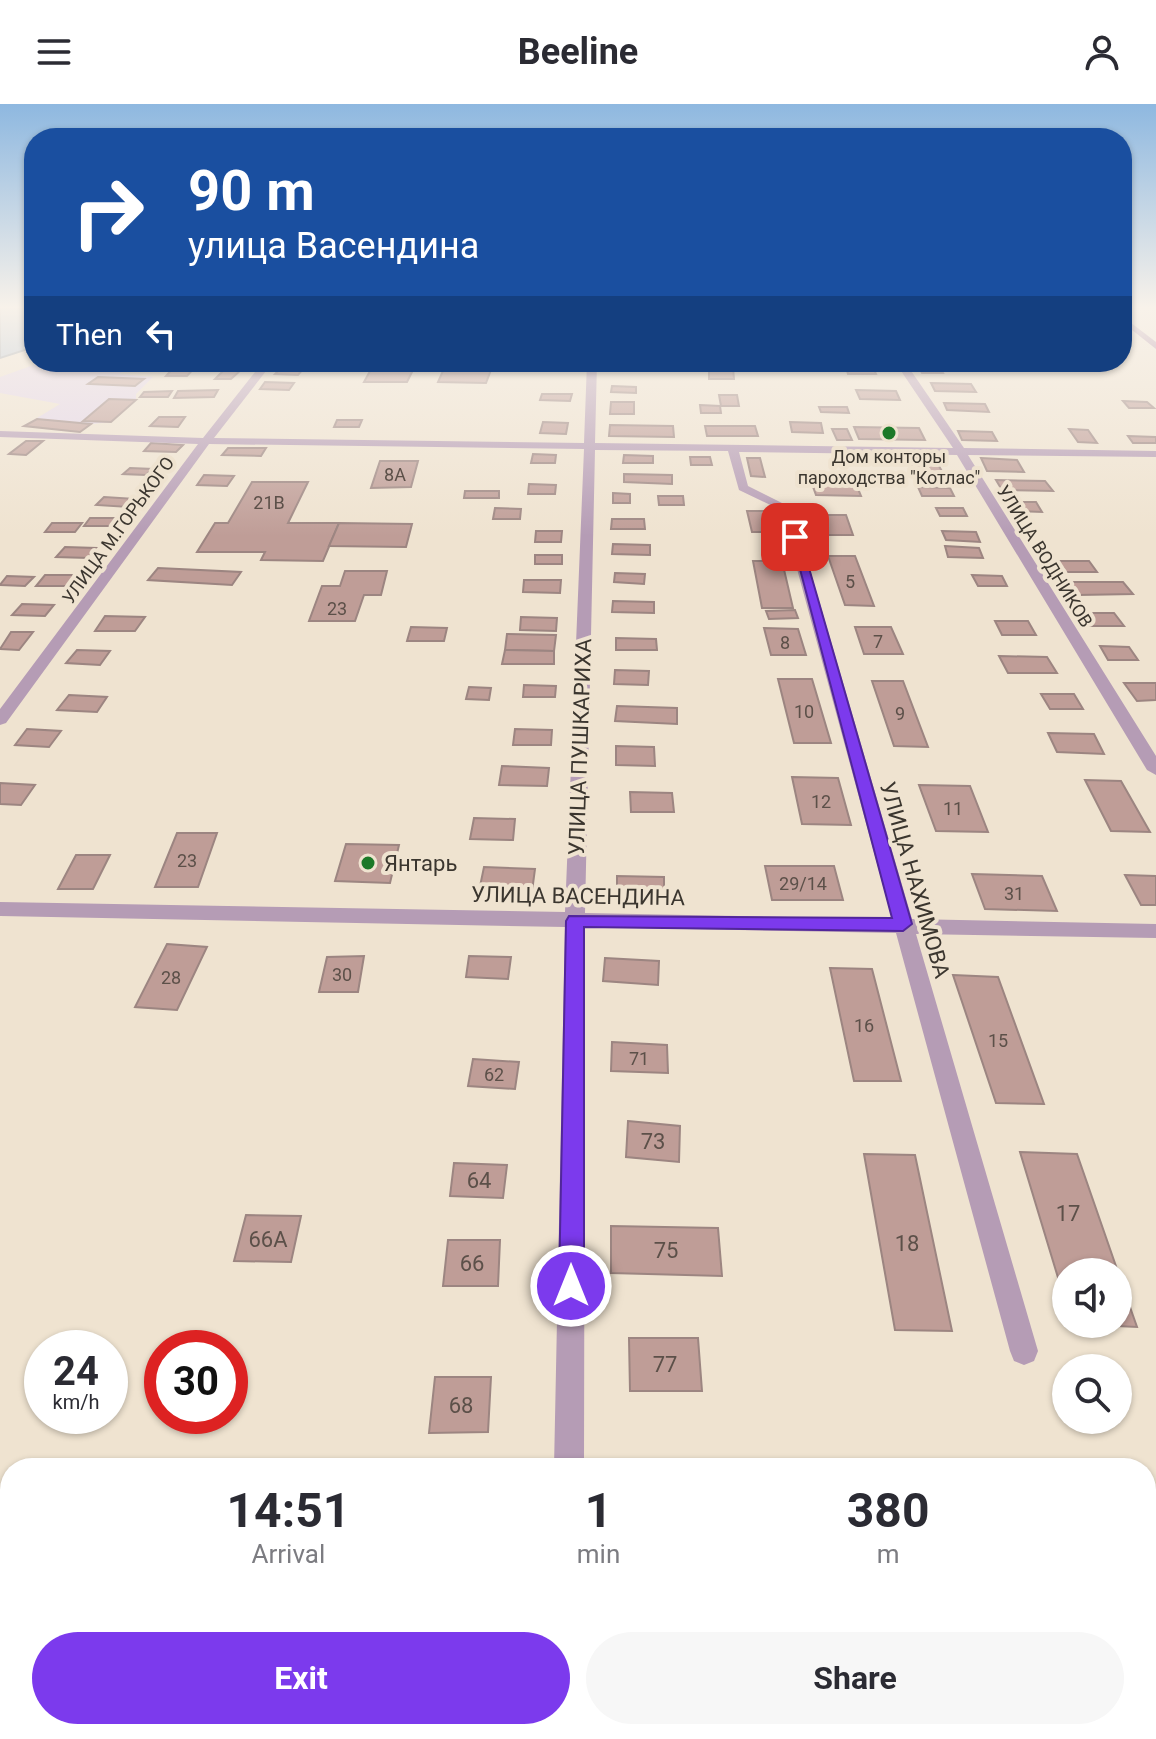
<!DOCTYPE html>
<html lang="en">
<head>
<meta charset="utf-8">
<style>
	:root { --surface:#fff; --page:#f7f7f7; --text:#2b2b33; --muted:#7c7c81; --accent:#7c3aed }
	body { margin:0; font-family:Roboto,sans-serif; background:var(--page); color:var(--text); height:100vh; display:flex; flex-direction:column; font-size:30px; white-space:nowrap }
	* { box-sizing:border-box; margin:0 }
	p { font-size:26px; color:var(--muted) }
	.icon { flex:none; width:44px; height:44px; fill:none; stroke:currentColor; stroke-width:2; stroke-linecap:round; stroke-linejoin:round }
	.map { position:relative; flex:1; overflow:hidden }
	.details { position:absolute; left:0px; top:1354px; width:1156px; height:282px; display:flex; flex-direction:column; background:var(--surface); border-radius:32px 32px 0 0; box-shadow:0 2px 6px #0004 }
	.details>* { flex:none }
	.top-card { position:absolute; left:24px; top:24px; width:1108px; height:244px; border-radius:32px; box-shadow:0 2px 6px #0004; background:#1a4fa0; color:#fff; overflow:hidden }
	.controls { position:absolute; left:1052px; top:1154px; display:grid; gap:16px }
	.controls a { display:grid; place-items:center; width:80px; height:80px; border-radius:50%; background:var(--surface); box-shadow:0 2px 6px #0004; font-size:40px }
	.speed { position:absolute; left:24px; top:1226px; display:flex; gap:16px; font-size:40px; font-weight:700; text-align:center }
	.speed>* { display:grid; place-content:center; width:104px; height:104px; border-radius:50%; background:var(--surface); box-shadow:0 2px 6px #0004; line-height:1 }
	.speed small { font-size:20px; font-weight:400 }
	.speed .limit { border:12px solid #d22; background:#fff; color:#111 }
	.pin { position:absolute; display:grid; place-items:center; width:68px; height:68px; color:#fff; margin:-34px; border-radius:16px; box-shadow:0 4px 12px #0006 }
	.me { position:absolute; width:88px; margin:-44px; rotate:0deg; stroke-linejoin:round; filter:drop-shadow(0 0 6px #0008) }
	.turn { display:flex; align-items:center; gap:28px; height:168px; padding:0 32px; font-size:36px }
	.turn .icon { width:104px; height:104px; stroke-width:2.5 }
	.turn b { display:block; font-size:56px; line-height:68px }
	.then { display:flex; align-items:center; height:76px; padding:0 32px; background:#0003; gap:16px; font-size:30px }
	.eta { display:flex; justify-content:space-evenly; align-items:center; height:136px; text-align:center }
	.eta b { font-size:48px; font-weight:700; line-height:56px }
	.primary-button { display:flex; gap:16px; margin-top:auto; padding:16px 32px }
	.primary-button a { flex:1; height:92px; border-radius:48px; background:var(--accent); color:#fff; font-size:32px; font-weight:700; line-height:92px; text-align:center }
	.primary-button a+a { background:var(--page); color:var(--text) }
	header { display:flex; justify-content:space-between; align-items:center; height:104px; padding:0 32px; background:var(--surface); font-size:36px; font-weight:700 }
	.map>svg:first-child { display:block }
</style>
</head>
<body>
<header><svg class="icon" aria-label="menu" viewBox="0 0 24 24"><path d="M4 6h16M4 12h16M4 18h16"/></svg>Beeline<svg class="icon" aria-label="person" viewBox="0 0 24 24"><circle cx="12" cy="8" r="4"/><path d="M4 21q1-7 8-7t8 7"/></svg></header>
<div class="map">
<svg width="1156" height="1635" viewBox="0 0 1156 1635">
	<rect width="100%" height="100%" fill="#efe3d0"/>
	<polygon fill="#e3d5e9" points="42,258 167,258 138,260 119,270 153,273 136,290 136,296 111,318 92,320 80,328 24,322 60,300 0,289 0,273"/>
	<polygon fill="#a7bdd4" stroke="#8794a2" stroke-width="2" points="0,203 34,203 34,243 0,254"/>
	<g fill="#bf9d97" stroke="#9c8581" stroke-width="2">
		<polygon points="375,258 417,258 407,278 364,278"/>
		<polygon points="447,258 494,258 486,279 438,278"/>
		<polygon points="767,258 793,258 795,264 769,263"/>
		<polygon points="845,260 872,261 876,270 848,270"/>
		<polygon points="545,261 571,261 571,266 544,266"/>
		<polygon points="918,261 938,261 943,269 922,269"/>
		<polygon points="175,262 196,262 187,272 166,272"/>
		<polygon points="282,263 304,264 298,271 275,270"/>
		<polygon points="709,263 733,264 734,275 709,275"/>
		<polygon points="225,265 242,265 231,275 215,275"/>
		<polygon points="98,273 144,275 135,282 88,280"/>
		<polygon points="265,278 294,279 289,286 260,285"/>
		<polygon points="931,279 971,280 976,288 935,287"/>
		<polygon points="612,282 636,283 636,289 611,288"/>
		<polygon points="218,286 214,293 174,294 178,287"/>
		<polygon points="856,286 896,287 900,296 860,295"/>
		<polygon points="172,287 168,293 140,293 144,288"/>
		<polygon points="542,290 572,290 570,297 540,296"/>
		<polygon points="719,291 737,291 739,302 721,302"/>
		<polygon points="109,295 136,296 111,318 83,317"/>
		<polygon points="1123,297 1147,298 1154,304 1129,304"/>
		<polygon points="611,298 634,298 634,310 610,310"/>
		<polygon points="944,299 985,300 989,308 947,306"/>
		<polygon points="700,301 720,302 721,309 701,309"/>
		<polygon points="819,303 847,303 849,309 821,308"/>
		<polygon points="159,313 185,313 178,323 150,322"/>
		<polygon points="37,315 91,320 80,328 24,322"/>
		<polygon points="337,316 362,316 359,323 334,323"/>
		<polygon points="543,318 568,319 566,330 540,329"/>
		<polygon points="790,318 821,319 823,329 792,328"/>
		<polygon points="610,321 673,322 674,333 609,332"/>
		<polygon points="705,322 755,322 758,332 707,332"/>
		<polygon points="854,323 919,324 925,336 859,335"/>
		<polygon points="832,325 847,325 852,336 837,336"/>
		<polygon points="1069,325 1088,326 1097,339 1078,338"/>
		<polygon points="958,327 992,328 997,337 962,336"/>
		<polygon points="1128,332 1156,333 1156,339 1133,339"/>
		<polygon points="26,337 43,337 26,351 9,350"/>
		<polygon points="151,339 183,341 176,348 144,347"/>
		<polygon points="228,344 266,344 261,352 222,351"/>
		<polygon points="533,350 556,351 555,359 531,359"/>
		<polygon points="624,351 653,352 653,359 623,359"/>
		<polygon points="690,353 710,353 712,361 691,361"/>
		<polygon points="906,353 934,353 944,371 916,371"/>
		<polygon points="747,354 760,354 765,373 751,372"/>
		<polygon points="981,354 1017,356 1024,368 987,367"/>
		<polygon points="380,357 418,357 411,383 371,384"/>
		<polygon points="130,364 152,365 146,371 123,370"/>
		<polygon points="624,370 672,371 672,380 624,378"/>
		<polygon points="204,371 234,372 227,382 197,381"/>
		<polygon points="996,376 1045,377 1053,387 1002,386"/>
		<polygon points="252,378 308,378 288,419 339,419 323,457 261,456 265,448 197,448 215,419 228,419"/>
		<polygon points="529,380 556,381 555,390 528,390"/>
		<polygon points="812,380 856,380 861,392 816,391"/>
		<polygon points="918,383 950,384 954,392 922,392"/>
		<polygon points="465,387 499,387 499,394 464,394"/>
		<polygon points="613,389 630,390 630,399 613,399"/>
		<polygon points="658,392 683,392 684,401 659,401"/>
		<polygon points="104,393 137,395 129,403 96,401"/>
		<polygon points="1009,398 1036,398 1042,408 1015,407"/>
		<polygon points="495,404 521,405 520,415 493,415"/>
		<polygon points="936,404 963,404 967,412 940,412"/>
		<polygon points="747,407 778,407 784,428 752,428"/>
		<polygon points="813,411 846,411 853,431 820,431"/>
		<polygon points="90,414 115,414 110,422 84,422"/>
		<polygon points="612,415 644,415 645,425 611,425"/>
		<polygon points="52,419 82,419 75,428 45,428"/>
		<polygon points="339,419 412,420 406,443 329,442"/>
		<polygon points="536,427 562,427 561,438 535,438"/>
		<polygon points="942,427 976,428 980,438 946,436"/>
		<polygon points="613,440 650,441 650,451 612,450"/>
		<polygon points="945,442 979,444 983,454 948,453"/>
		<polygon points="65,443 96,444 89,454 56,453"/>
		<rect x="535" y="451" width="27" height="9"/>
		<polygon points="828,452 855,452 874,502 845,501"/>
		<polygon points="753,457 782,457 793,504 762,504"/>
		<polygon points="1049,457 1089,457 1097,468 1056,468"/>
		<polygon points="158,464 241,468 232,481 148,476"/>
		<polygon points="345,467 387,467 381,491 364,491 355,517 309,517 322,482 340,482"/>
		<polygon points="615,469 645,470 644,480 614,478"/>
		<polygon points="45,471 75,471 67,482 36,482"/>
		<polygon points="972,471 1002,472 1007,482 978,482"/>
		<polygon points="7,472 34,473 25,482 0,481"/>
		<polygon points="524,476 561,476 560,489 523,488"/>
		<polygon points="1069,478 1123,478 1133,490 1078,491"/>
		<polygon points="613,497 654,498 654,509 612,508"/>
		<polygon points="22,500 54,501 45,512 12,511"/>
		<polygon points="795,506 798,514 769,515 766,507"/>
		<polygon points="1080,509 1114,509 1124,522 1089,522"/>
		<polygon points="105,512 145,513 135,527 95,527"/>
		<polygon points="521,513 557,514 556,527 520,526"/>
		<polygon points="995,517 1028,517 1036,531 1002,531"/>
		<polygon points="411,523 447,524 444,537 407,537"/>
		<polygon points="855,523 891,523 903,550 864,550"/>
		<polygon points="764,524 798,525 806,551 771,551"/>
		<polygon points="11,528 33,528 19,546 0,545"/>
		<polygon points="507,530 556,531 554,547 505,546"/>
		<polygon points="616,534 656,535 657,546 616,546"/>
		<polygon points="1100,542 1129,543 1138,556 1108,556"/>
		<polygon points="77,546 110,547 100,561 66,559"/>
		<polygon points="505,546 554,547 554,560 502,560"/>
		<polygon points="999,552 1047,553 1057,569 1008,569"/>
		<polygon points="615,566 649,567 648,581 614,580"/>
		<polygon points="778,575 812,575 831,639 794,639"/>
		<polygon points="872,577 903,577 928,643 894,642"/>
		<polygon points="1124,579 1156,579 1156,596 1137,597"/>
		<polygon points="524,581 556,582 555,593 523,593"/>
		<polygon points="469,583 491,584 489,596 466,595"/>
		<polygon points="1041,590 1074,590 1083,605 1050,605"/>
		<polygon points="69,591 107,593 97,608 57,606"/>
		<polygon points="617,602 677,604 677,620 615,617"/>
		<polygon points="27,625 61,627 49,643 15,641"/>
		<polygon points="515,625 552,626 551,641 513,641"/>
		<polygon points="1048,629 1094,630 1104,650 1057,648"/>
		<polygon points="616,642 654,643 655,662 616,661"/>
		<polygon points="502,662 549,664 547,682 499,681"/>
		<polygon points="792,673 838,674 851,721 802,720"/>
		<polygon points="1085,676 1121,677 1150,728 1111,727"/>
		<polygon points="0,679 35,681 21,701 0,700"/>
		<polygon points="919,681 970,682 988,728 936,727"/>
		<polygon points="630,688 672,689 674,708 631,708"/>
		<polygon points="474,714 515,715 513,736 470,735"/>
		<polygon points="177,729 217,729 198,783 155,783"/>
		<polygon points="346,740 399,741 390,779 335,777"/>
		<polygon points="76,751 110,751 93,785 58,785"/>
		<polygon points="765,762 834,762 843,796 772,796"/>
		<polygon points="484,763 535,765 531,795 478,792"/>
		<polygon points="972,770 1042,772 1057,807 985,805"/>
		<polygon points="1125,771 1156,772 1156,801 1141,801"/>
		<polygon points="617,772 664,773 664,797 617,796"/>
		<polygon points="167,840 207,843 177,906 135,903"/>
		<polygon points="364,852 358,888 319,888 327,853"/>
		<polygon points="469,852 511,853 508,875 466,873"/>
		<polygon points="605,854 659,857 658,881 603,877"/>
		<polygon points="830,864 872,865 901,977 854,977"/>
		<polygon points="953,871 998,873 1044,1000 996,999"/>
		<polygon points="612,938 667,941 668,969 611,967"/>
		<polygon points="473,955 519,958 515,985 468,982"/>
		<polygon points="628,1017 680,1022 679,1058 626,1053"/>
		<polygon points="1020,1048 1077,1050 1118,1168 1066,1168 1066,1200"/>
		<polygon points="864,1050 915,1051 952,1227 895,1226"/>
		<polygon points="454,1059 507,1061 503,1094 450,1092"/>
		<polygon points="246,1111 301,1112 291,1158 234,1157"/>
		<polygon points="611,1122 718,1124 722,1172 611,1169"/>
		<polygon points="448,1136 500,1136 498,1182 443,1182"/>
		<polygon points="1118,1169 1137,1223 1072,1220 1118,1220"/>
		<polygon points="629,1234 698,1234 702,1287 630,1287"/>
		<polygon points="435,1273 491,1273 488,1328 429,1329"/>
		<polygon points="10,1390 10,1459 0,1460 0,1422"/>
	</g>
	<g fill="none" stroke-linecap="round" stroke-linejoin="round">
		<g fill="#b59cb5" fill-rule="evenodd">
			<path d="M263,258H273L214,334L584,339L587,258H597L595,339L953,344L895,258H905L964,344L1156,347V353L968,351L1156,652V671L1147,666L957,351L739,348L748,382L792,404L912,815L1156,820V834L916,830L1038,1247L1034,1257L1024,1261L1014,1257L1010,1247L896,829L585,823L584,1364H554L565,823L0,812V798L565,808L584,345L209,340L6,619L0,621V605L198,340L0,333V327L203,334ZM595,346L728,347L739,386L781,406L892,815L585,809Z"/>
			<polygon points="549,1626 585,1626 584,1635 548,1635"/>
		</g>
		<polygon fill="#8b5f8c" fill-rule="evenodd" points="1122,212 1156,238 1156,245 1122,218"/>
	</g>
	<linearGradient id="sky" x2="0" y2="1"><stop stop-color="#8eb8e0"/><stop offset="0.47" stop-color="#f8f2ea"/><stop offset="1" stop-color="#f8f2ea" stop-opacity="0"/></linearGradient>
	<rect width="1156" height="432" fill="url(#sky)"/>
	<polygon fill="#7c3aed" stroke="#51269a" stroke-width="2" points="791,431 800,433 912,820 903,827 584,823 584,1182 580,1190 571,1194 563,1190 559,1182 566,817 569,812 892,814"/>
	<g fill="#1c7928" stroke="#efe3d0" stroke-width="3">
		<circle cx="889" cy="329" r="8"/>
		<circle cx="368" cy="759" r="8"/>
	</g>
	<g text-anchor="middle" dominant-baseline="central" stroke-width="8" stroke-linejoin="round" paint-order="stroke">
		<g font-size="18" fill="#3b362f" stroke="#efe3d0">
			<text x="889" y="352">Дом конторы<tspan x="889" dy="21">пароходства "Котлас"</tspan></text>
		</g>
		<g font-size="18" fill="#5c5049">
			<text x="395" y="370">8А</text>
			<text x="269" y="398">21В</text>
			<text x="850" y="477">5</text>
			<text x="337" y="504">23</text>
			<text x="878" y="537">7</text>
			<text x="785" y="538">8</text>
			<text x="804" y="607">10</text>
			<text x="900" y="609">9</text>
			<text x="821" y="697">12</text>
			<text x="953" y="704">11</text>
			<text x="187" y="756">23</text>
			<text x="803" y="779">29/14</text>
			<text x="1014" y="789">31</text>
			<text x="342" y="870">30</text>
			<text x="171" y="873">28</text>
			<text x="864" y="921">16</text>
			<text x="998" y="936">15</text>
			<text x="639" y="954">71</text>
			<text x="494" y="970">62</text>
		</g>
		<g font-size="18" fill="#3b362f" stroke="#efe3d0">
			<text transform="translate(118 426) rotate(-54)">УЛИЦА М.ГОРЬКОГО</text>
			<text transform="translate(1045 452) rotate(58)">УЛИЦА ВОДНИКОВ</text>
		</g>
		<g font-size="22" fill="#3b362f" stroke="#efe3d0">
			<text transform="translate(580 643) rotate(-88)">УЛИЦА ПУШКАРИХА</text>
			<text transform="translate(915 776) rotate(74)">УЛИЦА НАХИМОВА</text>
			<text transform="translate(578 792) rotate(1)">УЛИЦА ВАСЕНДИНА</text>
		</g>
		<g font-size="22" fill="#3b362f" stroke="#efe3d0" text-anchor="start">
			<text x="384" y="759">Янтарь</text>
		</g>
		<g font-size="22" fill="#5c5049">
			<text x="653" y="1037">73</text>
			<text x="479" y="1076">64</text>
			<text x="1068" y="1109">17</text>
			<text x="268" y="1135">66А</text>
			<text x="907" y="1139">18</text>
			<text x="666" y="1146">75</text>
			<text x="472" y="1159">66</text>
			<text x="665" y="1260">77</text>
			<text x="461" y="1301">68</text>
		</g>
	</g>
</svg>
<div class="controls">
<a><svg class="icon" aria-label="sound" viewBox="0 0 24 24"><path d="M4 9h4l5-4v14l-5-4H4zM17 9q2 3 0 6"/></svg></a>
<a><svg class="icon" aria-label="search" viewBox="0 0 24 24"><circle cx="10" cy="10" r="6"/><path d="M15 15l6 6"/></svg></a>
</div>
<div class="speed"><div>24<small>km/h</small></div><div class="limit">30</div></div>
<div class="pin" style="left:795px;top:433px;background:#d93025"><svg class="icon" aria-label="arrive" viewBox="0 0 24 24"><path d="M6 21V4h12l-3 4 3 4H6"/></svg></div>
<svg class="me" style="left:571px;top:1182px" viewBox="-20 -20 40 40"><circle r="17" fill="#7c3aed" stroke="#fff" stroke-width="3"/><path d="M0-11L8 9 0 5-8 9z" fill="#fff"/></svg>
<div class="top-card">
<div class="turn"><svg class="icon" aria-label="right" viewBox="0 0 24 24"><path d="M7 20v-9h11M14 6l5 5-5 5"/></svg><div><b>90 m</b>улица Васендина</div></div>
<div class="then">Then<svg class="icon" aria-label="left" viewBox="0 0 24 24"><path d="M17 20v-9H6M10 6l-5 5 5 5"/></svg></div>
</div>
<section class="details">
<div class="eta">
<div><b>14:51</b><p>Arrival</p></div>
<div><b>1</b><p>min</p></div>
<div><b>380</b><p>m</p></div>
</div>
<div class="primary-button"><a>Exit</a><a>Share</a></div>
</section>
</div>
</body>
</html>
